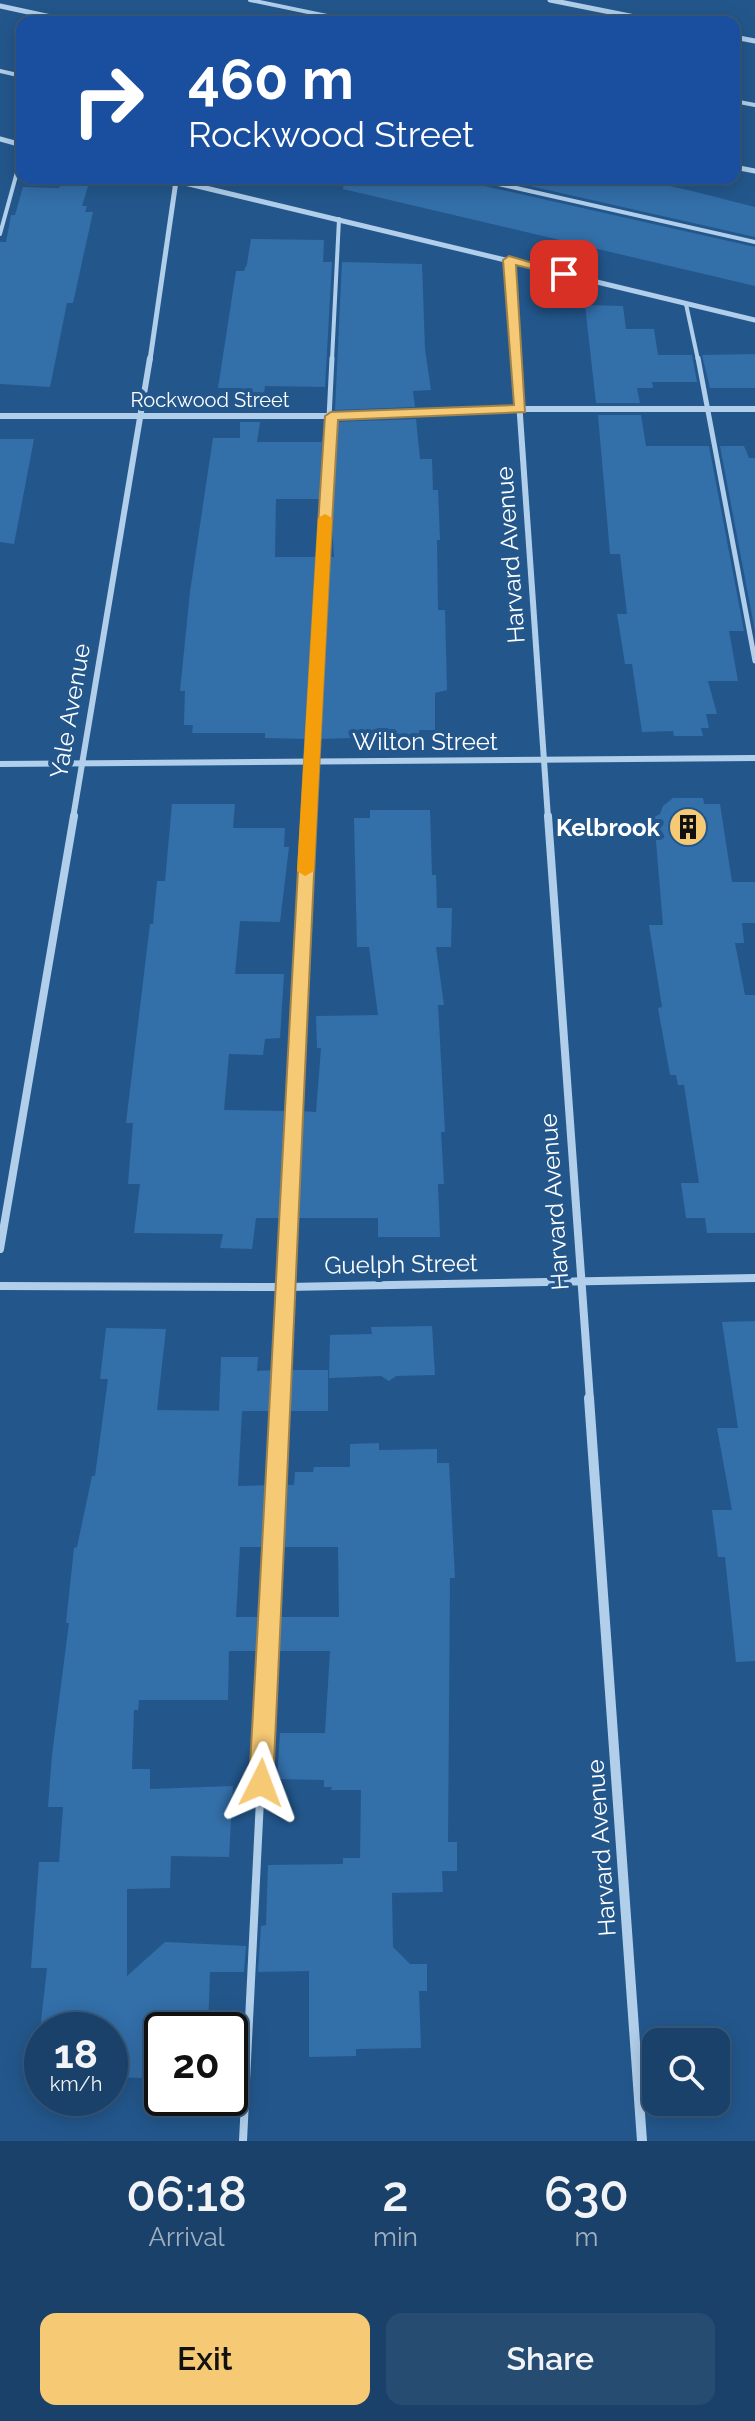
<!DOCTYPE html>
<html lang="en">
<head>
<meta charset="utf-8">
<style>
	:root { --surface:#1a4169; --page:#274c71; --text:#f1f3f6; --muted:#9fafc0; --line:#385a7d; --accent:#f6c974 }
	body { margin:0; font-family:Raleway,sans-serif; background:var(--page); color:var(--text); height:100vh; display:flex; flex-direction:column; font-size:30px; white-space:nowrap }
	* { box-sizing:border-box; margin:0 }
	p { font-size:26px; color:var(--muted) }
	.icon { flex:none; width:44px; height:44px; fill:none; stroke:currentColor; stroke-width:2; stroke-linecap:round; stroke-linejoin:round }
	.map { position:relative; height:2141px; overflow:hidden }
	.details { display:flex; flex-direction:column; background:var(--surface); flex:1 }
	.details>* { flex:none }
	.top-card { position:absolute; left:16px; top:16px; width:724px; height:168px; border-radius:16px; box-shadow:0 4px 20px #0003,0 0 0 2px var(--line); background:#1a4fa0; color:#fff; overflow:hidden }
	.buttons { position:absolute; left:642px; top:2028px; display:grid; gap:16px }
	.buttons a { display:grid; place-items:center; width:88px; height:88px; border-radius:16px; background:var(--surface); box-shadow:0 4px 20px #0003,0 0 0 2px var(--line); font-size:40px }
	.speed { position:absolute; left:24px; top:2012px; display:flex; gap:16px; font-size:40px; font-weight:700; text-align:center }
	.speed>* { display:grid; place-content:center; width:104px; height:104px; border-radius:50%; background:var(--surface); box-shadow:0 4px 20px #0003,0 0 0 2px var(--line); line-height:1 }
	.speed small { font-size:20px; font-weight:400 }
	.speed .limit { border:4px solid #111; border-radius:12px; background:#fff; color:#111 }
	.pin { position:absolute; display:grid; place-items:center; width:68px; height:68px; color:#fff; margin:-34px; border-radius:16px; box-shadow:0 4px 12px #0006 }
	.me { position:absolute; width:88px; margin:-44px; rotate:3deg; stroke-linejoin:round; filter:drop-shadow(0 0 6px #0008) }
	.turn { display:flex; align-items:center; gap:28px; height:168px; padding:0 40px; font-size:36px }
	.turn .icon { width:104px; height:104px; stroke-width:2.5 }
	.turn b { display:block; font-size:56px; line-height:68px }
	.eta { display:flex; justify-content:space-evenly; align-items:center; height:136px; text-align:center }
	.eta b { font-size:48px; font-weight:600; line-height:56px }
	.cta { display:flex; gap:16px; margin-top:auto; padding:16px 40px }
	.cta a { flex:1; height:92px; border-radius:16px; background:var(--accent); color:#111; font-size:32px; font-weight:600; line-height:92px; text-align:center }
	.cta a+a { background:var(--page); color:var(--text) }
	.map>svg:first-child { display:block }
</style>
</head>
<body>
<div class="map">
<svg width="755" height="2141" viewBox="0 0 755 2141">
	<rect width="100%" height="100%" fill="#23578c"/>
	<g fill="#336fa9">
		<polygon points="344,178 467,178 471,183 755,247 755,286 343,189"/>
		<polygon points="495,178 634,178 692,191 755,207 755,237"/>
		<polygon points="61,183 89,183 82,206 87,206 85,212 93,212 73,303 67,303 50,387 0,384 0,242 6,242 11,215 15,215 23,187 59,188"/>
		<polygon points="251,239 324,240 323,262 332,262 325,387 265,386 262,410 240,410 240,388 218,388 236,271 244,271 247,264"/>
		<polygon points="342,262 422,264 425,349 431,390 413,391 415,407 335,410"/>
		<polygon points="585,305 623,306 626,329 654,329 658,355 692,355 697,382 652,382 653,388 637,388 640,403 596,403"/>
		<polygon points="755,354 755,388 710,388 702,355"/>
		<polygon points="598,415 641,415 646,446 709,446 744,631 729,631 738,681 708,681 717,714 706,714 709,728 701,728 703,736 674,736 673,731 642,732 632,664 625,664 617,614 627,614 620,554 610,554"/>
		<polygon points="416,419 420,459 432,459 433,490 438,490 440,540 437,540 438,610 445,610 447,690 435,693 435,730 419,730 419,736 318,739 328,557 334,557 330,500 334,422"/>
		<polygon points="240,422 260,422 257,442 322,442 319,499 276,499 275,557 317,557 307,739 265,738 265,733 192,733 193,725 184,725 185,691 180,691 190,592 213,438 240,438"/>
		<polygon points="0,439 34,439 14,544 0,542"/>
		<polygon points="720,446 744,446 749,458 755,458 755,631"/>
		<polygon points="673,798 703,798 704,804 720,804 732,882 755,882 755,923 742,923 744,943 735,943 745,995 755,995 755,1233 707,1233 705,1218 686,1218 681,1183 699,1183 684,1085 678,1085 676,1075 670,1075 658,1008 662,1007 649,925 663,925 654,817 660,814 663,806"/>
		<polygon points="172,804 235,804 233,828 285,828 284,847 289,847 280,922 240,921 235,974 284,974 280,1038 265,1039 263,1055 229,1054 224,1110 288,1111 283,1218 256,1218 252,1249 220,1248 223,1234 134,1233 140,1184 128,1184 133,1123 126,1123 150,924 153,924 157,881 165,881"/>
		<polygon points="370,810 430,810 432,875 436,875 437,908 452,908 451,947 436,947 444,1005 438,1005 445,1132 441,1132 444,1184 438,1184 440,1237 378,1237 378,1218 295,1218 300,1111 316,1112 321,1048 317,1048 316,1016 378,1015 369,947 357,947 354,818 370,818"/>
		<polygon points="755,1321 755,1661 736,1662 725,1557 718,1557 712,1510 732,1510 717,1428 738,1428 722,1322"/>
		<polygon points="432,1326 435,1375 396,1376 389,1381 381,1376 329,1378 330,1335 372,1334 371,1327"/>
		<polygon points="106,1328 166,1329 157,1410 242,1411 238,1486 269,1485 266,1547 240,1547 236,1617 262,1617 260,1651 229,1651 228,1700 139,1700 138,1710 134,1710 132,1769 150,1769 150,1789 233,1786 229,1857 171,1856 170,1888 127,1889 127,1976 165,1942 246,1946 244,1972 210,1972 208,2030 162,2030 162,2040 146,2040 143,2078 110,2077 110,2030 40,2030 47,1968 31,1968 39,1862 59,1862 63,1807 48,1807 52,1755 69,1623 66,1623 74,1548 77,1547 92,1476 95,1476 108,1379 100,1379"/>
		<polygon points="221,1357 258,1357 257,1371 275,1370 272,1411 219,1411"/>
		<polygon points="287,1370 328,1370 328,1411 286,1411"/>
		<polygon points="379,1443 379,1450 437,1449 437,1463 449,1463 455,1578 450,1578 448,1842 457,1842 457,1871 442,1871 443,1892 392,1893 393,1947 410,1964 427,1964 427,1991 419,1991 421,2048 356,2049 356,2056 309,2057 309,1971 258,1972 261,1926 266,1925 268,1865 343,1864 343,1858 360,1858 361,1790 331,1790 332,1787 324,1787 324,1780 277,1779 280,1733 325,1733 330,1651 274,1651 276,1617 339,1617 338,1547 280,1547 283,1485 294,1485 295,1472 313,1472 314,1467 350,1467 350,1444"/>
	</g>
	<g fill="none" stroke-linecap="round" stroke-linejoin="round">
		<g stroke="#b1cfeb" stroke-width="4">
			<polyline points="250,0 356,22"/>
			<polyline points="0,71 22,76"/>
			<polyline points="734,101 755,105"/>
			<polyline points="472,178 755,242"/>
			<polyline points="0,234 22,154"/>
			<polyline points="686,304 698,360"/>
			<polyline points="332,360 339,219"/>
		</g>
		<g stroke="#b1cfeb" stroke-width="5">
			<polyline points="698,358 755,661"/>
			<polyline points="309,818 332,358"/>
		</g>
		<polyline stroke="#b1cfeb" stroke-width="6" points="280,1400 309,816"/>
		<polyline stroke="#b1cfeb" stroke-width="8" points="243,2141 280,1398"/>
		<g stroke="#b1cfeb" stroke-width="5">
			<polyline points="550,0 660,22"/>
			<polyline points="0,6 74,22"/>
			<polyline points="734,37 755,41"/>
			<polyline points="0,139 22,145"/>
			<polyline points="734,167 755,171"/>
			<polyline points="164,178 755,320"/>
			<polyline points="509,260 516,360"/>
			<polyline points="150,360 176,181"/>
		</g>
		<g stroke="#b1cfeb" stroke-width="6">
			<polyline points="516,358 548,818"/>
			<polyline points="0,416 331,416 520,409 755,409"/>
			<polyline points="0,764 755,758"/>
			<polyline points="73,818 150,358"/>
		</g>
		<g stroke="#b1cfeb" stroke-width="8">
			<polyline points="548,816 590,1400"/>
			<polyline points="0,1249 74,816"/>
			<polyline points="0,1286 287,1287 755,1278"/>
		</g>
		<polyline stroke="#b1cfeb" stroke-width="10" points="589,1398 642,2141"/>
	</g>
	<path fill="#f6c974" stroke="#a0834b" stroke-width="2" d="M509,256L570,274L564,277L516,265L525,412L338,420C311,874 295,1329 273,1783L269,1790L261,1793L253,1790L249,1783C275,1327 295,871 325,416L331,412L514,405L503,260Z"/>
	<polygon fill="#f59e0b" points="325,514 332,518 314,871 305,876 297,871 318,518"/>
	<defs>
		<g id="building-disc" transform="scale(2)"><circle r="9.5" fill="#f6c974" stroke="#23578c"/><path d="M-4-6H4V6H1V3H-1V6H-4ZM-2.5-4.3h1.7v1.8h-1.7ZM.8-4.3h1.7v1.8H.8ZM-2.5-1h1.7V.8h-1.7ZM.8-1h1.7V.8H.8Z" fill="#111"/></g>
	</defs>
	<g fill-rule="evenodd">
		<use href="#building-disc" x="688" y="827"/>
	</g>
	<g text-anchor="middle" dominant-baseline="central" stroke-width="8" stroke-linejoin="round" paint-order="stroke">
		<g font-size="20" fill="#fff" stroke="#23578c">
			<text x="210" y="400">Rockwood Street</text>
		</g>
		<g font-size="24" fill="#fff" stroke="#23578c">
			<text transform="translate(510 555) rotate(-94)">Harvard Avenue</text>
			<text transform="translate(70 711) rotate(-80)">Yale Avenue</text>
			<text x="425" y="741">Wilton Street</text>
			<text transform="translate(554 1202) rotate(-94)">Harvard Avenue</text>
			<text transform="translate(401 1264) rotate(-1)">Guelph Street</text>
			<text transform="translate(601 1848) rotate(-94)">Harvard Avenue</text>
		</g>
		<g font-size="24" font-weight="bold" fill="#fff" stroke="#23578c" text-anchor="end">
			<text x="660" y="827">Kelbrook</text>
		</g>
	</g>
</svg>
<div class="buttons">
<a><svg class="icon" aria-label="search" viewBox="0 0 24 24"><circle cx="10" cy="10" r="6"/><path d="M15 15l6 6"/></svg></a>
</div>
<div class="speed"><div>18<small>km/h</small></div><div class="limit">20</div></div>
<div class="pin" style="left:564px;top:274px;background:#d93025"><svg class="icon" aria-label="arrive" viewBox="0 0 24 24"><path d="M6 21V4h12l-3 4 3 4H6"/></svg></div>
<svg class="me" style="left:261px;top:1783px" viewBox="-20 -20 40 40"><path d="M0-17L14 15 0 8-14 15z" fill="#f6c974" stroke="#fff" stroke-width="4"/></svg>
<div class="top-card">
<div class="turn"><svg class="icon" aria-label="right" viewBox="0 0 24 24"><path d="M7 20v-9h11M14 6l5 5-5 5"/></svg><div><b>460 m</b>Rockwood Street</div></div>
</div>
</div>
<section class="details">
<div class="eta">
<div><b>06:18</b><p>Arrival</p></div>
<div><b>2</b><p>min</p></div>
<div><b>630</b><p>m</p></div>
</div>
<div class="cta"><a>Exit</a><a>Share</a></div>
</section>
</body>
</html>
